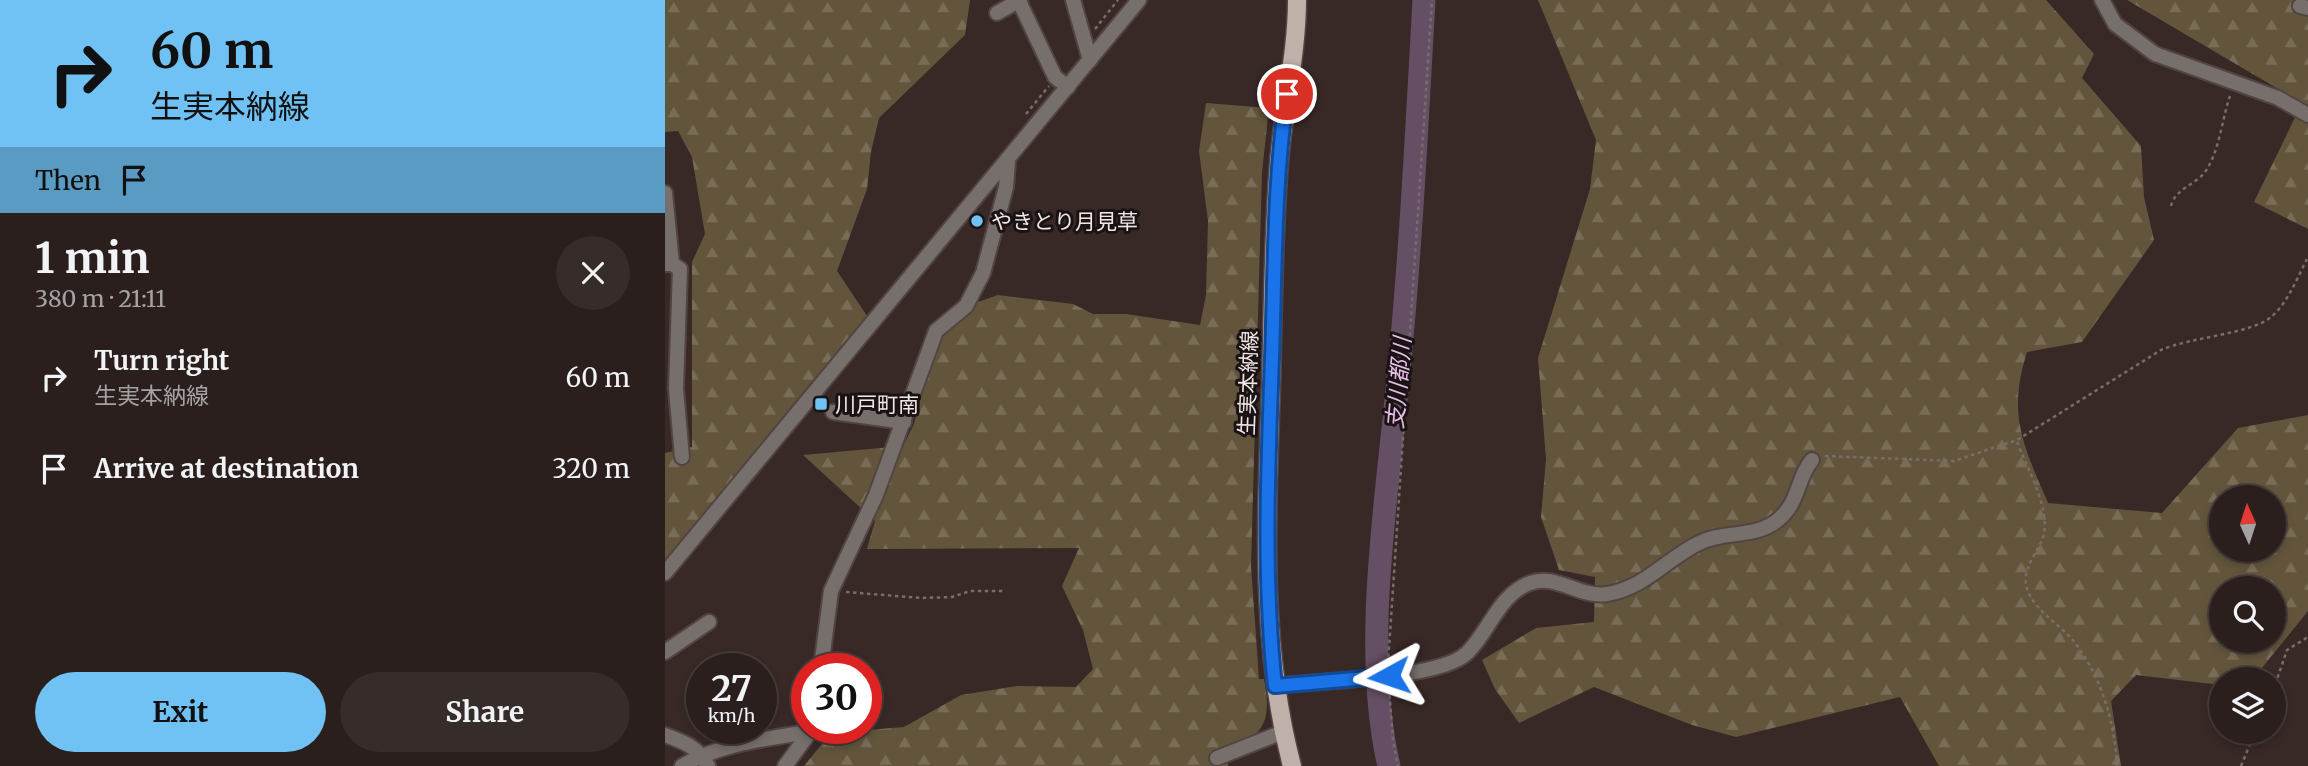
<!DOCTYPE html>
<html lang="en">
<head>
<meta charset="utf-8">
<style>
	:root { --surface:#2a1f1d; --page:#362c2a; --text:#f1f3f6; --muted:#a5a2a4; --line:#463d3b; --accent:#70c2f4 }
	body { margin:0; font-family:Merriweather,"Noto Sans JP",serif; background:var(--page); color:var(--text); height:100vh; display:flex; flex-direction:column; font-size:26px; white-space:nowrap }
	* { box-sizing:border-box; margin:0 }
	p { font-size:23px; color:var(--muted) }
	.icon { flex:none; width:38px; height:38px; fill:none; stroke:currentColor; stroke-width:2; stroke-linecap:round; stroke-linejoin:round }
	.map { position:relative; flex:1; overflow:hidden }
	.drawer { display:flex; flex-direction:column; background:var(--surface); width:665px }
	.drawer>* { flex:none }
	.hud { background:#70c2f4; color:#111; overflow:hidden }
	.needle { width:46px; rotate:357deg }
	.buttons { position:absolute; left:1544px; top:485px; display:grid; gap:14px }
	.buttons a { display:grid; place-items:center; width:77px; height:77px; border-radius:50%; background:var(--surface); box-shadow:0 4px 10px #0003,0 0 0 2px var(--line); font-size:35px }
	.speed { position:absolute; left:21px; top:653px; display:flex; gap:14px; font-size:35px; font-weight:700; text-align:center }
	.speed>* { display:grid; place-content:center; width:91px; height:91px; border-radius:50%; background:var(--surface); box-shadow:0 4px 10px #0003,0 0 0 2px var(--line); line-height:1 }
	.speed small { font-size:18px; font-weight:400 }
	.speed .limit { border:10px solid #d22; background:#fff; color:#111 }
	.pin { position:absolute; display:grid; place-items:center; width:60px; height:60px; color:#fff; margin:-30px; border:4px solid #fff; border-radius:50%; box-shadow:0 2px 7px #0007 }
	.me { position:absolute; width:77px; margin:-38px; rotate:265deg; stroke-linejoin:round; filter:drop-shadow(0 0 5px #0008) }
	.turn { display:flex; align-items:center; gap:24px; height:147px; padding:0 35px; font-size:32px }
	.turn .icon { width:91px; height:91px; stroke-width:2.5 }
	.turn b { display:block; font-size:49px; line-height:60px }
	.then { display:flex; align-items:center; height:66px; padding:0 35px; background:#0003; gap:14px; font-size:26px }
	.round { display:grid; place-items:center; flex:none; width:74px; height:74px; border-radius:37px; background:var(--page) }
	.summary { display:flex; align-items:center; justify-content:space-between; height:119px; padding:0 35px }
	h1 { font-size:42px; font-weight:700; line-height:52px }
	.button { display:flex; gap:14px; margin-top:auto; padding:14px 35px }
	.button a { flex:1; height:80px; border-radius:42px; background:var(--accent); color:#111; font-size:28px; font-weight:700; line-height:80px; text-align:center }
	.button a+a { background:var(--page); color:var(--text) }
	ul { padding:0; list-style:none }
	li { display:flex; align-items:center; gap:21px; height:91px; padding:0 35px }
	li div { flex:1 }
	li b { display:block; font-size:26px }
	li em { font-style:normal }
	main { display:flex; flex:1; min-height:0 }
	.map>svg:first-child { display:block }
</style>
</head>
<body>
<main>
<section class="drawer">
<div class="hud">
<div class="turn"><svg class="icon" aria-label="right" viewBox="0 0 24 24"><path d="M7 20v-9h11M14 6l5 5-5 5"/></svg><div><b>60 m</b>生実本納線</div></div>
<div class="then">Then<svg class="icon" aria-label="arrive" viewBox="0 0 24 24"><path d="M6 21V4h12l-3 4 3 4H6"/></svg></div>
</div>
<div class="summary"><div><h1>1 min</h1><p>380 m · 21:11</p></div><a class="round"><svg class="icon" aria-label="close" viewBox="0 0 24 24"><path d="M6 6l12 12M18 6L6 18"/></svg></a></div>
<ul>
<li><svg class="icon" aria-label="right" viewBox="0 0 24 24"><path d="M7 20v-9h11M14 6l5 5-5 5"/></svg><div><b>Turn right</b><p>生実本納線</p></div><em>60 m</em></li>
<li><svg class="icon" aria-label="arrive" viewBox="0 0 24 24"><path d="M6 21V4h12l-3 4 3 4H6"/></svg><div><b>Arrive at destination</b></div><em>320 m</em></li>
</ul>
<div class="button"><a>Exit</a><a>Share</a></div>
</section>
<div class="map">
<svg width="1643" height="766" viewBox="0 0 1643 766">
	<defs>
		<pattern id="forest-firs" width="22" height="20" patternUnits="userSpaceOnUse" patternTransform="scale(1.75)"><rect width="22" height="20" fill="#63553c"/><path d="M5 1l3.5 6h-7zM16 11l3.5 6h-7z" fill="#7a6d58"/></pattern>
	</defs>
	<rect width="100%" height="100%" fill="#382927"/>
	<g fill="url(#forest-firs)" fill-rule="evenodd">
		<polygon points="0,0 305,0 300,35 214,118 206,152 202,189 172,271 204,319 0,567 0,453 27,447 27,262 40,234 27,157 13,131 0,132"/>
		<path d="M873,0H1381L1429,54L1417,78L1476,146L1479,197L1489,240L1417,342L1362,352C1342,416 1358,444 1383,503L1497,513L1573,428L1643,415V611L1588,679H1556V685L1471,675L1446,701L1456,766H1274L1235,697L1071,737L1027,725L929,687L854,723L830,689L817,660L871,628L929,622L930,577L894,570L876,517L881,459L873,358L925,189L931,140ZM1556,497H1608V550H1556ZM1556,588H1608V640H1556Z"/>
		<polygon points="1462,0 1643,0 1643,229 1589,202 1637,103"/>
		<path d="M541,103L604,108L597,172L586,566L594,679H599C607,720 600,739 558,748L563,766H139L166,733L239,727L296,695L352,686L411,687L428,669L418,630L397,586L414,548L202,549L210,521L138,455L238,446L249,424L276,315L333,295L408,304L428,314H461L535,325L541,295L543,221L534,151Z"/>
	</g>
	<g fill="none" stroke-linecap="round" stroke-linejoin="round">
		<path stroke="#644f65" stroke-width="23" d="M724,766C696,647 723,492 734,370C746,247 752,124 759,0"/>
		<g stroke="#524442" stroke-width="18">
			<g id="minor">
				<polyline points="408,0 425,60"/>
				<polyline points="1437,0 1450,24 1490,54 1613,98 1643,115"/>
				<polyline points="354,1 390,77 403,87"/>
				<polyline points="1635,6 1643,8"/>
				<polyline points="332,13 355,0"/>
				<polyline points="0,193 7,264"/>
				<polyline points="0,264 7,264 15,269 11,389 17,457"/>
				<polyline points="168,412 239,422"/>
				<polyline points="0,573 474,0"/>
				<polyline points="0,652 44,622"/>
				<polyline points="156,668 166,591 211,495 271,331 301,306 318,273 341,187 343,161"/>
				<path d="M610,686C651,680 774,680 802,653C824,632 834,594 865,583C891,573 914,598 942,594C980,588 1001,559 1034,543C1059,530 1091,539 1114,519C1135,501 1132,477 1147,460"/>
				<path d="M0,735C19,742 33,747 43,766"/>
				<polyline points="552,758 618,732"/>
				<path d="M17,766C56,743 103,739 148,731"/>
				<polyline points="120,766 148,728"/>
			</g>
		</g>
		<g stroke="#524442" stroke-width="21">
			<path id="major" d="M627,766C594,641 602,514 606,386C608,312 608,237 614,163C618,109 632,55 632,0"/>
		</g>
		<g stroke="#7a6c6b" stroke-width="2.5" stroke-dasharray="3.5 3.5" stroke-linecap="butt">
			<polyline points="430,29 453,0"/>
			<polyline points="361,114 384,86"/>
			<path d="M1506,206C1510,189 1530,185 1540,172C1555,151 1557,117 1566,93"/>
			<path d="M1352,442C1362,468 1384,505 1379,534C1375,550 1358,566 1361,584C1365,607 1390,621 1405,637C1435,671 1450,722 1452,766"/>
			<path d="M1160,456L1289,461L1352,440L1496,350C1526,337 1586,334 1606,317C1623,303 1633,276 1643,257"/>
			<polyline points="181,592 256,598 287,597 305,591 340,591"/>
			<polyline points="723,664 767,0"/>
			<polyline points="724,688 728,740 733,766"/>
			<polyline points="1608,691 1622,650 1643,637"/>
			<polyline points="1576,766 1590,732"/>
		</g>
		<use href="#minor" stroke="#766f6b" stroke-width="14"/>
		<use href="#major" stroke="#bfb1a9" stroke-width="18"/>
	</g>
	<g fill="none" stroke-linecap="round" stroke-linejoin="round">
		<g stroke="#114b97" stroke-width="18">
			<path id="route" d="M622,94C609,181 610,270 607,358C603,468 598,577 610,686L724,676"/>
		</g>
		<use href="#route" stroke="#1a73e8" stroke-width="12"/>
	</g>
	<g fill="#70c2f4" stroke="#1a1313" stroke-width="2.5">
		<circle cx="312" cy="221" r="7"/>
		<rect x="149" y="397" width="14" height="14" rx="3.5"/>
	</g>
	<g text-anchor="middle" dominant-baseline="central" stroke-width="6" stroke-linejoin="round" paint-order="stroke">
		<g font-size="21" fill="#f2e7e6" stroke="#1a1313" text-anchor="start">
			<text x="326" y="221">やきとり月見草</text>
			<text x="170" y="404">川戸町南</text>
		</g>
		<g font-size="21" fill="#f2e7e6" stroke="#1a1313">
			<text transform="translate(583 383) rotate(-88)">生実本納線</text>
		</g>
		<g font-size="23" font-style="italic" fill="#e5bce7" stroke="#1a1313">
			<text transform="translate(733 383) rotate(-85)">支川都川</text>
		</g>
	</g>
</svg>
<div class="buttons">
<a><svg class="needle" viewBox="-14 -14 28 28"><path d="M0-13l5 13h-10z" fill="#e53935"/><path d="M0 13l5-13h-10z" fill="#a5a2a4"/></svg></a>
<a><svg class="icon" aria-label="search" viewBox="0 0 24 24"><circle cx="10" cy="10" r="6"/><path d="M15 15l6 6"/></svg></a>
<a><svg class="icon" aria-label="layers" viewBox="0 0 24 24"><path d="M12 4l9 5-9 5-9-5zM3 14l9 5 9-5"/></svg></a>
</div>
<div class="speed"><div>27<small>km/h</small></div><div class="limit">30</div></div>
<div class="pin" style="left:622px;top:94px;background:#d93025"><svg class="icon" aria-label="arrive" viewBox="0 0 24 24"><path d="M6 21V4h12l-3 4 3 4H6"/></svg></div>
<svg class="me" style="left:724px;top:676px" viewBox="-20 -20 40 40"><path d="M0-17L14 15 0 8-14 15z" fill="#1a73e8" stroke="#fff" stroke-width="4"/></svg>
</div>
</main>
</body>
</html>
